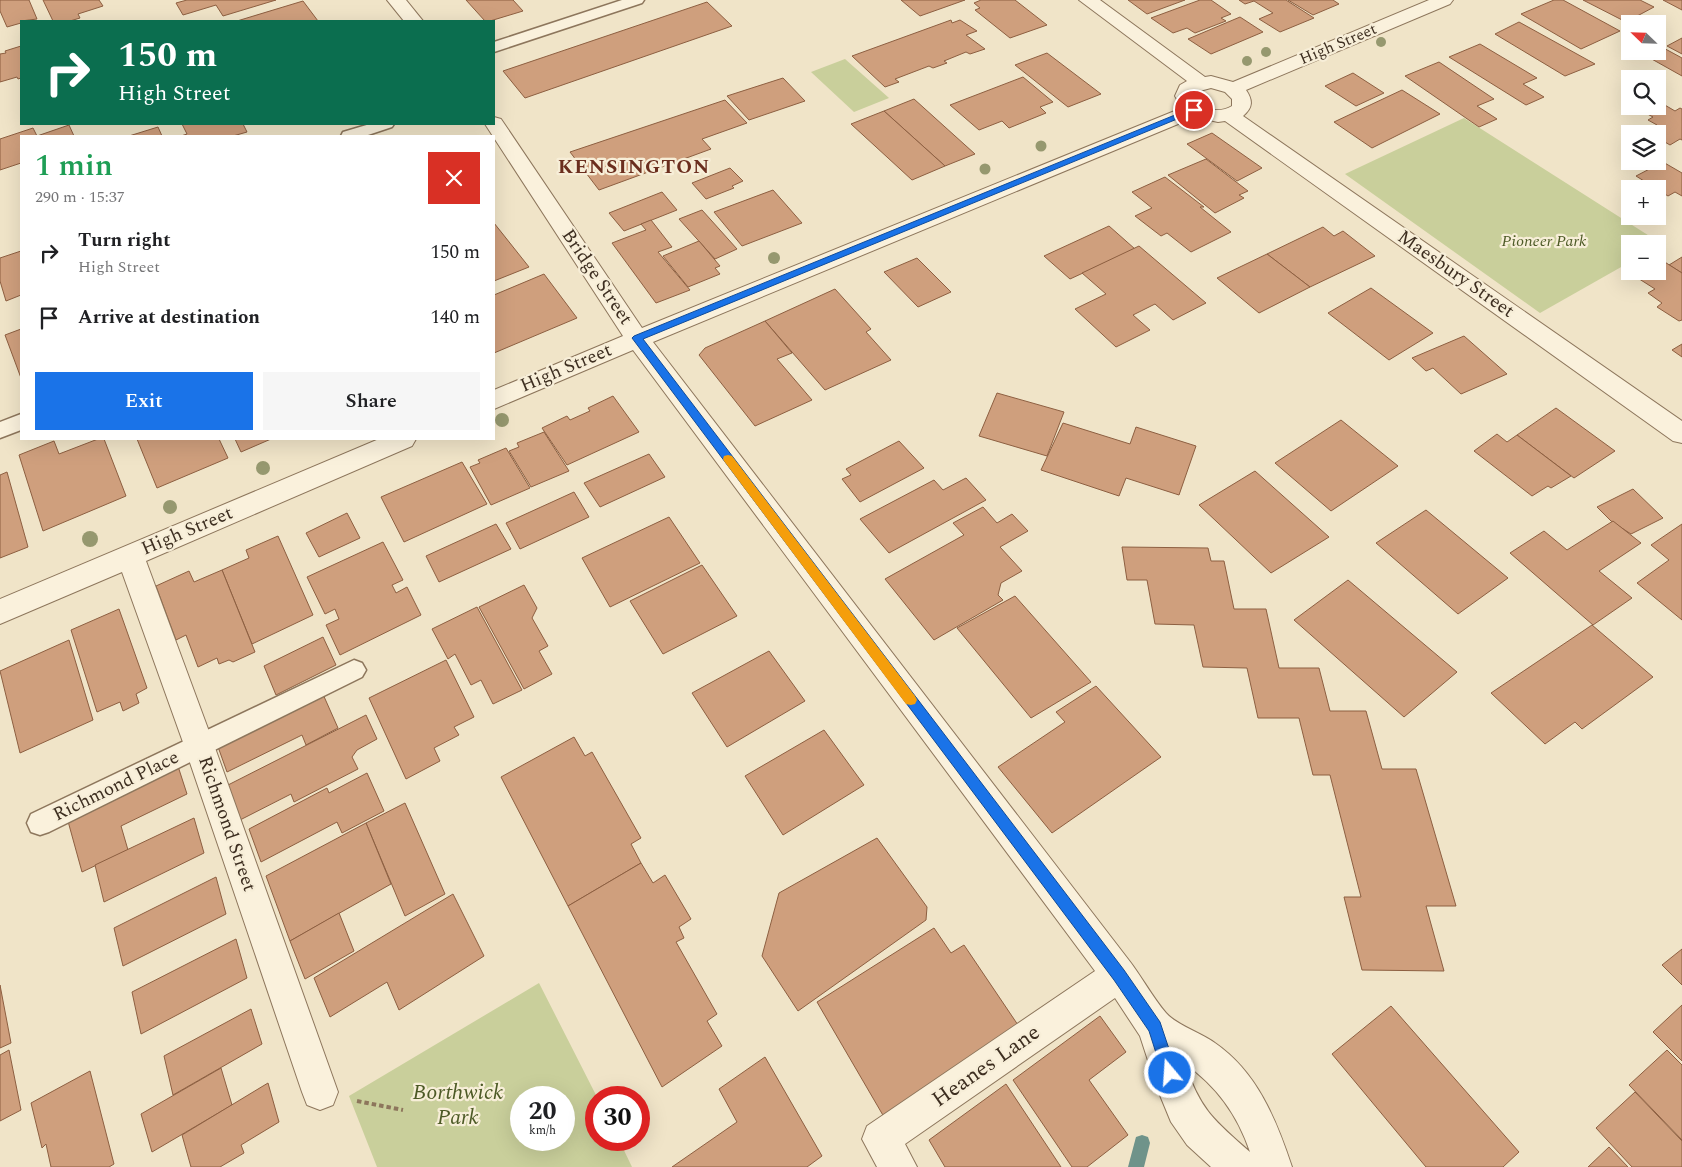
<!DOCTYPE html>
<html lang="en">
<head>
<meta charset="utf-8">
<style>
	:root { --surface:#fff; --page:#f6f6f6; --text:#202124; --muted:#757577; --accent:#1a73e8 }
	body { margin:0; font-family:Spectral,serif; background:var(--page); color:var(--text); height:100vh; display:flex; flex-direction:column; font-size:19px; white-space:nowrap }
	* { box-sizing:border-box; margin:0 }
	p { font-size:16px; color:var(--muted) }
	.icon { flex:none; width:28px; height:28px; fill:none; stroke:currentColor; stroke-width:2; stroke-linecap:round; stroke-linejoin:round }
	.map { position:relative; flex:1; overflow:hidden }
	.panel { position:absolute; left:20px; top:135px; width:475px; height:305px; display:flex; flex-direction:column; background:var(--surface); border-radius:0px; box-shadow:0 5px 20px #0002 }
	.panel>* { flex:none }
	.guide { position:absolute; left:20px; top:20px; width:475px; height:105px; border-radius:0px; box-shadow:0 5px 20px #0002; background:#0b6e4f; color:#fff; overflow:hidden }
	.needle { width:32px; rotate:293deg }
	.buttons { position:absolute; left:1621px; top:15px; display:grid; gap:10px }
	.buttons a { display:grid; place-items:center; width:45px; height:45px; border-radius:0px; background:var(--surface); box-shadow:0 5px 20px #0002; font-size:25px }
	.speed { position:absolute; left:510px; top:1086px; display:flex; gap:10px; font-size:25px; font-weight:700; text-align:center }
	.speed>* { display:grid; place-content:center; width:65px; height:65px; border-radius:50%; background:var(--surface); box-shadow:0 5px 20px #0002; line-height:1 }
	.speed small { font-size:12px; font-weight:400 }
	.speed .limit { border:8px solid #d22; background:#fff; color:#111 }
	.pin { position:absolute; display:grid; place-items:center; width:42px; height:42px; color:#fff; margin:-21px; border:2px solid #fff; border-radius:50%; box-shadow:0 1px 5px #0007 }
	.me { position:absolute; width:55px; margin:-28px; rotate:342deg; stroke-linejoin:round; filter:drop-shadow(0 0 4px #0008) }
	.turn { display:flex; align-items:center; gap:18px; height:105px; padding:0 15px; font-size:22px }
	.turn .icon { width:65px; height:65px; stroke-width:2.5 }
	.turn b { display:block; font-size:35px; line-height:42px }
	.round { display:grid; place-items:center; flex:none; width:52px; height:52px; border-radius:0px; background:var(--page) }
	.summary { display:flex; align-items:center; justify-content:space-between; height:85px; padding:0 15px }
	h1 { font-size:30px; font-weight:600; line-height:38px; color:#1e9e55 }
	.action { display:flex; gap:10px; margin-top:auto; padding:10px 15px }
	.action a { flex:1; height:58px; border-radius:0px; background:var(--accent); color:#fff; font-size:20px; font-weight:600; line-height:58px; text-align:center }
	.action a+a { background:var(--page); color:var(--text) }
	ul { padding:0; list-style:none }
	li { display:flex; align-items:center; gap:15px; height:65px; padding:0 15px }
	li div { flex:1 }
	li b { display:block; font-size:19px }
	li em { font-style:normal }
	.map>svg:first-child { display:block }
</style>
</head>
<body>
<div class="map">
<svg width="1682" height="1167" viewBox="0 0 1682 1167">
	<rect width="100%" height="100%" fill="#f0e4c8"/>
	<g fill="#c9cf9b" fill-rule="evenodd">
		<polygon points="845,59 889,98 854,112 811,72"/>
		<polygon points="1464,118 1662,244 1658,247 1658,244 1630,244 1630,262 1540,313 1345,174"/>
		<path d="M539,983L597,1097L596,1140H619L632,1167H377L349,1096ZM521,1098H564V1140H521Z"/>
	</g>
	<g fill="none" stroke-linecap="round" stroke-linejoin="round">
		<polygon fill="#6f938a" fill-rule="evenodd" points="1142,1135 1148,1137 1150,1143 1144,1167 1128,1167 1136,1137"/>
	</g>
	<g fill="#cf9f7d" stroke="#8d5f41">
		<polygon points="0,0 29,0 37,19 21,21 21,23 7,27 0,11"/>
		<polygon points="43,0 99,0 103,6 78,14 80,18 70,21 53,21"/>
		<polygon points="187,0 276,0 223,16 216,5 183,15 176,3"/>
		<polygon points="466,0 513,0 523,11 490,21 485,21"/>
		<polygon points="901,0 965,0 920,16"/>
		<polygon points="981,0 1015,0 1047,25 1010,38 975,10 980,8 974,3"/>
		<polygon points="1128,0 1185,0 1147,14"/>
		<polygon points="1200,0 1211,0 1231,14 1221,18 1226,21 1195,33 1187,28 1173,33 1151,18"/>
		<polygon points="1239,0 1286,0 1314,18 1280,32 1259,19 1273,13 1254,1 1245,4"/>
		<polygon points="1288,0 1333,0 1339,4 1313,15"/>
		<polygon points="1554,0 1563,0 1620,31 1581,49 1521,14"/>
		<polygon points="1583,0 1640,0 1654,7 1626,22"/>
		<polygon points="1663,0 1682,0 1682,10"/>
		<polygon points="303,1 318,21 237,21"/>
		<polygon points="707,2 732,26 525,98 503,71"/>
		<polygon points="1240,17 1263,32 1211,54 1188,39"/>
		<polygon points="951,20 952,23 960,20 977,31 966,35 985,49 970,54 966,52 944,61 947,63 933,68 929,66 895,79 899,82 885,87 852,56"/>
		<polygon points="1519,22 1595,64 1565,76 1495,34"/>
		<polygon points="1682,38 1682,54 1667,46"/>
		<polygon points="1480,44 1537,78 1523,84 1544,97 1526,105 1449,57"/>
		<polygon points="1658,45 1682,58 1682,76 1641,53 1645,51 1658,51"/>
		<polygon points="21,46 21,78 18,79 17,77 0,82 0,54 6,53 5,51"/>
		<polygon points="1047,53 1101,94 1068,107 1015,65"/>
		<polygon points="1439,62 1494,99 1477,106 1497,119 1479,127 1405,76"/>
		<polygon points="1353,73 1384,93 1356,106 1325,86"/>
		<polygon points="1023,77 1053,102 1040,107 1046,113 1009,128 1002,121 979,130 950,105"/>
		<polygon points="783,78 805,101 749,120 727,96"/>
		<polygon points="1402,90 1440,114 1372,148 1334,122"/>
		<polygon points="914,99 975,154 945,166 884,111"/>
		<polygon points="725,100 747,123 702,139 711,149 599,190 570,152"/>
		<polygon points="1658,101 1675,111 1680,108 1682,109 1682,140 1680,139 1670,145 1658,138 1658,134 1650,134 1645,131 1657,125 1648,120 1653,117 1638,109 1643,106 1658,106"/>
		<polygon points="884,111 945,166 912,180 851,124"/>
		<polygon points="182,124 243,124 247,132 233,136 181,136 187,134"/>
		<polygon points="69,125 74,136 21,136 21,163 0,170 0,139 33,128 37,136"/>
		<polygon points="158,127 162,136 129,136"/>
		<polygon points="1212,133 1262,168 1237,181 1187,144"/>
		<polygon points="1206,159 1248,191 1239,195 1244,198 1215,213 1168,175"/>
		<polygon points="1663,162 1682,173 1682,196 1675,192 1668,196 1636,176"/>
		<polygon points="730,168 743,181 732,186 734,188 706,199 692,183"/>
		<polygon points="1165,177 1204,207 1200,207 1231,232 1191,252 1167,233 1161,236 1135,216 1152,208 1132,192"/>
		<polygon points="773,190 802,223 742,246 714,212"/>
		<polygon points="662,192 677,210 624,231 609,213"/>
		<polygon points="702,210 737,249 715,259 679,219"/>
		<polygon points="651,220 672,247 658,252 690,290 656,303 612,243 646,230 641,224"/>
		<polygon points="494,223 529,267 494,281"/>
		<polygon points="1109,226 1135,249 1070,279 1044,256"/>
		<polygon points="1323,227 1334,236 1343,231 1375,256 1310,287 1267,254"/>
		<polygon points="699,241 720,266 715,268 720,274 688,287 663,256"/>
		<polygon points="1139,246 1206,303 1173,320 1155,304 1133,315 1150,330 1116,347 1075,309 1106,294 1082,273"/>
		<polygon points="21,251 21,295 6,301 0,281 0,258"/>
		<polygon points="1267,254 1310,287 1259,313 1217,278"/>
		<polygon points="1682,257 1682,273 1669,265"/>
		<polygon points="917,258 951,292 918,307 884,272"/>
		<polygon points="1660,259 1682,273 1682,320 1679,321 1657,307 1662,303 1648,293 1655,289 1633,275 1640,271 1658,271 1658,261"/>
		<polygon points="544,274 577,318 494,353 494,295"/>
		<polygon points="1371,288 1433,333 1389,360 1328,313"/>
		<polygon points="835,289 871,329 866,332 891,360 825,390 765,321"/>
		<polygon points="765,321 792,353 777,359 812,400 755,426 699,355 705,348"/>
		<polygon points="21,329 21,378 5,335"/>
		<polygon points="1464,336 1507,374 1461,394 1433,368 1426,371 1412,358"/>
		<polygon points="1682,344 1682,357 1672,350"/>
		<polygon points="997,393 1064,412 1047,456 979,436"/>
		<polygon points="613,396 639,432 567,465 542,428 567,416 570,420 590,411 588,408"/>
		<polygon points="1556,408 1615,451 1574,478 1517,435"/>
		<polygon points="1341,420 1398,466 1331,511 1275,463"/>
		<polygon points="1063,423 1130,444 1136,427 1196,446 1179,495 1126,478 1119,496 1041,470"/>
		<polygon points="544,432 569,471 531,487 509,451 519,447 517,443"/>
		<polygon points="1497,434 1507,442 1517,435 1571,476 1551,488 1548,486 1532,496 1474,451"/>
		<polygon points="98,439 104,439 126,496 43,531 19,455 54,441 59,454"/>
		<polygon points="137,439 219,439 228,458 157,488"/>
		<polygon points="235,439 271,439 241,452"/>
		<polygon points="899,441 924,468 860,502 842,479 851,475 846,469"/>
		<polygon points="506,448 530,488 491,505 470,467 480,463 478,460"/>
		<polygon points="649,454 665,477 600,507 584,483"/>
		<polygon points="462,462 487,504 404,542 381,497"/>
		<polygon points="1255,471 1329,537 1271,573 1199,505"/>
		<polygon points="7,472 28,547 0,558 0,475"/>
		<polygon points="966,478 986,500 889,553 860,519 934,480 943,490"/>
		<polygon points="1633,489 1663,518 1631,534 1611,521 1597,507"/>
		<polygon points="574,492 589,517 520,549 506,523"/>
		<polygon points="983,507 997,523 1012,514 1028,531 1000,547 1022,571 1001,583 998,595 1003,600 934,640 885,579 964,535 953,523"/>
		<polygon points="1426,510 1508,578 1458,614 1376,543"/>
		<polygon points="347,513 360,538 319,557 306,533"/>
		<polygon points="669,517 700,563 610,607 582,558"/>
		<polygon points="1613,521 1641,543 1599,571 1632,598 1593,625 1510,553 1544,531 1567,550"/>
		<polygon points="496,524 511,549 439,582 426,556"/>
		<polygon points="1682,524 1682,620 1637,583 1669,560 1651,545"/>
		<polygon points="278,536 313,615 252,644 222,570 249,558 246,550"/>
		<polygon points="383,542 403,580 392,585 396,593 407,587 421,615 340,655 326,625 339,619 335,609 325,614 307,577"/>
		<polygon points="1122,547 1208,548 1211,561 1224,561 1234,609 1266,609 1279,668 1319,668 1330,711 1366,711 1382,769 1416,769 1456,906 1426,906 1444,971 1362,970 1344,897 1361,897 1330,775 1313,775 1299,718 1258,718 1247,668 1203,667 1194,625 1155,624 1147,580 1127,580"/>
		<polygon points="702,565 737,616 663,654 630,601"/>
		<polygon points="222,570 255,652 233,662 229,660 219,664 217,658 198,667 186,635 176,640 156,586 189,571 194,582"/>
		<polygon points="1348,580 1457,672 1404,717 1294,620"/>
		<polygon points="524,585 537,608 532,618 548,646 539,651 552,674 524,689 479,607"/>
		<polygon points="1015,596 1091,682 1031,718 957,628"/>
		<polygon points="477,607 522,690 493,704 481,680 471,685 455,654 448,659 432,629"/>
		<polygon points="119,609 147,688 136,694 139,703 123,711 120,702 97,712 71,630"/>
		<polygon points="1592,625 1653,677 1582,729 1575,722 1545,744 1491,693"/>
		<polygon points="323,637 336,665 276,695 264,666"/>
		<polygon points="69,640 93,720 20,753 0,671"/>
		<polygon points="769,651 805,701 727,747 692,693"/>
		<polygon points="446,660 474,717 454,727 459,735 434,748 440,761 406,779 369,698"/>
		<polygon points="1096,686 1161,757 1052,833 998,767 1065,722 1056,712"/>
		<polygon points="322,692 338,728 306,745 302,735 227,772 217,744"/>
		<polygon points="366,715 377,739 357,750 352,757 358,769 294,802 291,794 240,820 228,785"/>
		<polygon points="824,730 864,785 783,835 745,776"/>
		<polygon points="574,737 585,756 592,752 641,838 631,844 641,863 568,906 501,777"/>
		<polygon points="176,760 187,794 121,826 128,850 82,872 66,814"/>
		<polygon points="367,773 384,811 342,833 337,822 261,862 249,829 327,788 329,793"/>
		<polygon points="405,803 445,894 405,916 366,823"/>
		<polygon points="194,818 204,853 104,902 95,865"/>
		<polygon points="366,823 391,884 290,941 266,876"/>
		<polygon points="877,838 927,907 926,920 798,1011 762,956 779,893"/>
		<polygon points="641,863 653,883 665,875 691,919 679,927 684,938 676,942 717,1014 707,1021 722,1046 662,1087 568,906"/>
		<polygon points="216,877 226,914 123,966 114,928"/>
		<polygon points="453,894 484,956 399,1010 387,982 330,1017 314,978"/>
		<polygon points="339,913 354,951 305,979 290,941"/>
		<polygon points="934,928 951,953 964,945 1018,1025 884,1117 817,1002"/>
		<polygon points="236,939 247,978 141,1034 132,992"/>
		<polygon points="1682,949 1682,985 1662,965"/>
		<polygon points="0,985 11,1043 0,1048"/>
		<polygon points="1682,1005 1682,1061 1653,1032"/>
		<polygon points="1391,1006 1519,1152 1503,1167 1426,1167 1332,1054"/>
		<polygon points="251,1009 262,1044 173,1095 164,1056"/>
		<polygon points="1100,1016 1126,1052 1089,1080 1128,1135 1087,1167 1072,1167 1013,1080"/>
		<polygon points="9,1050 21,1110 0,1121 0,1055"/>
		<polygon points="1667,1050 1682,1065 1682,1140 1629,1085"/>
		<polygon points="765,1057 822,1156 807,1167 672,1167 737,1122 719,1089"/>
		<polygon points="221,1068 232,1105 152,1152 141,1114"/>
		<polygon points="90,1071 114,1164 109,1167 51,1167 46,1144 42,1148 31,1103"/>
		<polygon points="268,1083 279,1122 241,1145 244,1153 220,1167 191,1167 182,1135"/>
		<polygon points="1006,1084 1061,1167 945,1167 929,1140"/>
		<polygon points="1635,1092 1682,1141 1682,1167 1632,1167 1596,1128"/>
		<polygon points="1609,1147 1628,1167 1588,1167"/>
	</g>
	<g fill="none" stroke-linecap="round" stroke-linejoin="round">
		<g stroke="#8d765c" stroke-width="3">
			<g id="lane">
				<polygon points="622,0 644,0 642,3 494,52 494,42"/>
				<polygon points="370,124 394,124 392,127 365,136 341,136 343,132"/>
				<polygon points="21,414 21,430 0,438 0,422"/>
				<polygon points="354,660 362,663 366,670 362,677 49,832 40,835 31,832 27,823 31,814"/>
			</g>
		</g>
		<g stroke="#8d765c" stroke-width="2">
			<g id="street">
				<polygon points="387,0 406,0 423,21 404,21"/>
				<path d="M1079,0H1100L1205,77L1211,76L1233,82L1429,0H1453L1450,4L1246,90C1253,100 1253,108 1243,116L1682,421V443L1673,441L1225,121L1218,122L1195,117L653,342L1131,963C1143,979 1153,998 1166,1013C1176,1025 1202,1033 1215,1043C1257,1072 1276,1119 1292,1167H1211L1187,1145L1171,1122L1157,1088L1140,1036L1115,998L905,1144L917,1167H877L862,1139L867,1126L1095,971L633,350L494,409V390L623,336L485,124H494V117L501,119L642,328L1182,108L1175,96L1180,85L1187,81ZM1211,88L1225,92L1232,99V106C1219,114 1201,110 1195,96L1196,92ZM1185,1064C1217,1086 1238,1116 1250,1152C1215,1121 1200,1110 1185,1064Z"/>
				<polygon points="379,439 416,439 412,446 146,561 214,745 338,1092 333,1105 320,1110 307,1105 302,1092 184,745 122,572 0,624 0,599"/>
			</g>
		</g>
		<polyline stroke="#8d765c" stroke-width="4" stroke-dasharray="4.5 3" stroke-linecap="butt" points="357,1101 403,1110"/>
		<use href="#lane" fill="#faf1dc" fill-rule="evenodd"/>
		<use href="#street" fill="#faf1dc" fill-rule="evenodd"/>
	</g>
	<g fill="#96986f">
		<circle cx="1381" cy="42" r="5"/>
		<circle cx="1266" cy="52" r="5"/>
		<circle cx="1247" cy="61" r="5"/>
		<circle cx="1041" cy="146" r="5.5"/>
		<circle cx="985" cy="169" r="5.5"/>
		<circle cx="774" cy="258" r="6"/>
		<circle cx="502" cy="420" r="7"/>
		<circle cx="263" cy="468" r="7"/>
		<circle cx="170" cy="507" r="7"/>
		<circle cx="90" cy="539" r="8"/>
	</g>
	<polygon fill="#1a73e8" stroke="#114b97" points="1192,108 1199,110 643,339 1124,970 1160,1022 1177,1073 1175,1078 1170,1080 1164,1078 1149,1031 1114,980 632,338 634,336"/>
	<polygon fill="#f59e0b" points="728,455 732,456 915,696 917,700 915,704 911,705 906,704 724,461 723,459 724,456"/>
	<g text-anchor="middle" dominant-baseline="central" stroke-width="4.5" stroke-linejoin="round" paint-order="stroke">
		<g font-size="16" fill="#3d2e20" stroke="#f7eed8">
			<text transform="translate(1338 44) rotate(-23)">High Street</text>
		</g>
		<g font-size="16" font-style="italic" fill="#4d5a26" stroke="#f7eed8">
			<text x="1544" y="241">Pioneer Park</text>
		</g>
		<g font-size="19" fill="#3d2e20" stroke="#f7eed8">
			<text transform="translate(1456 274) rotate(35)">Maesbury Street</text>
			<text transform="translate(597 277) rotate(56)">Bridge Street</text>
			<text transform="translate(566 368) rotate(-23)">High Street</text>
			<text transform="translate(187 531) rotate(-23)">High Street</text>
			<text transform="translate(116 786) rotate(-26)">Richmond Place</text>
			<text transform="translate(227 824) rotate(71)">Richmond Street</text>
		</g>
		<g font-size="20" font-weight="bold" letter-spacing="1" fill="#6b2e1e" stroke="#f7eed8">
			<text x="634" y="167">KENSINGTON</text>
		</g>
		<g font-size="22" fill="#3d2e20" stroke="#f7eed8">
			<text transform="translate(986 1066) rotate(-35)">Heanes Lane</text>
		</g>
		<g font-size="22" font-style="italic" fill="#4d5a26" stroke="#f7eed8">
			<text x="458" y="1092">Borthwick<tspan x="458" dy="25">Park</tspan></text>
		</g>
	</g>
</svg>
<div class="buttons">
<a><svg class="needle" viewBox="-14 -14 28 28"><path d="M0-13l5 13h-10z" fill="#e53935"/><path d="M0 13l5-13h-10z" fill="#757577"/></svg></a>
<a><svg class="icon" aria-label="search" viewBox="0 0 24 24"><circle cx="10" cy="10" r="6"/><path d="M15 15l6 6"/></svg></a>
<a><svg class="icon" aria-label="layers" viewBox="0 0 24 24"><path d="M12 4l9 5-9 5-9-5zM3 14l9 5 9-5"/></svg></a>
<a>+</a>
<a>−</a>
</div>
<div class="speed"><div>20<small>km/h</small></div><div class="limit">30</div></div>
<div class="pin" style="left:1194px;top:110px;background:#d93025"><svg class="icon" aria-label="arrive" viewBox="0 0 24 24"><path d="M6 21V4h12l-3 4 3 4H6"/></svg></div>
<svg class="me" style="left:1170px;top:1073px" viewBox="-20 -20 40 40"><circle r="17" fill="#1a73e8" stroke="#fff" stroke-width="3"/><path d="M0-11L8 9 0 5-8 9z" fill="#fff"/></svg>
<div class="guide">
<div class="turn"><svg class="icon" aria-label="right" viewBox="0 0 24 24"><path d="M7 20v-9h11M14 6l5 5-5 5"/></svg><div><b>150 m</b>High Street</div></div>
</div>
<section class="panel">
<div class="summary"><div><h1>1 min</h1><p>290 m · 15:37</p></div><a class="round" style="background:#d93025;color:#fff"><svg class="icon" aria-label="close" viewBox="0 0 24 24"><path d="M6 6l12 12M18 6L6 18"/></svg></a></div>
<ul>
<li><svg class="icon" aria-label="right" viewBox="0 0 24 24"><path d="M7 20v-9h11M14 6l5 5-5 5"/></svg><div><b>Turn right</b><p>High Street</p></div><em>150 m</em></li>
<li><svg class="icon" aria-label="arrive" viewBox="0 0 24 24"><path d="M6 21V4h12l-3 4 3 4H6"/></svg><div><b>Arrive at destination</b></div><em>140 m</em></li>
</ul>
<div class="action"><a>Exit</a><a>Share</a></div>
</section>
</div>
</body>
</html>
